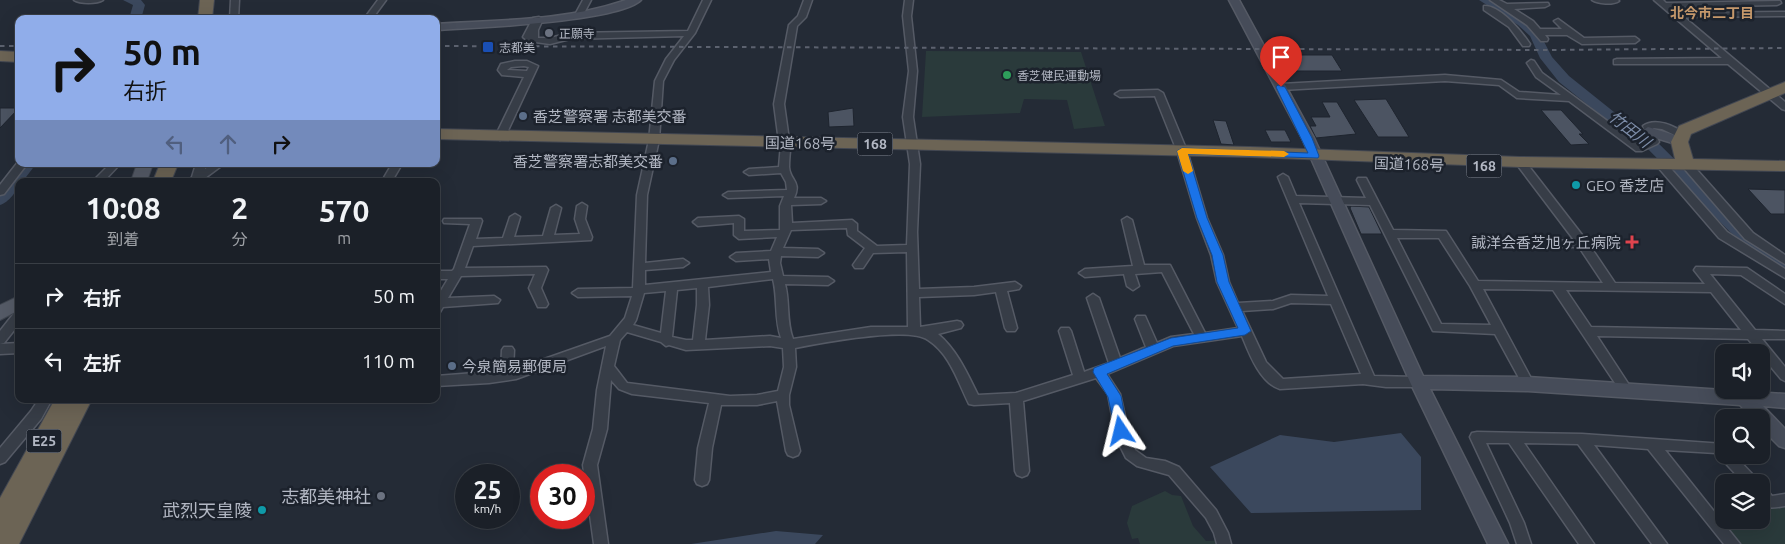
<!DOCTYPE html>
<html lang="ja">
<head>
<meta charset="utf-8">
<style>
	:root { --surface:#1b2028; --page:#242830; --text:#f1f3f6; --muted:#a0a3a8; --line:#393e45 }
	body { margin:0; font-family:Ubuntu,"Noto Sans JP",sans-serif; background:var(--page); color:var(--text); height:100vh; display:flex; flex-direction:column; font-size:19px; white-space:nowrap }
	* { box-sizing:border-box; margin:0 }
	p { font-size:16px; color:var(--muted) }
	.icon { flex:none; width:28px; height:28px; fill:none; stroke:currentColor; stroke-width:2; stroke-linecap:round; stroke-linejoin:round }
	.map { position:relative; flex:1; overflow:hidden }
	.drawer { position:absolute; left:15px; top:178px; width:425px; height:225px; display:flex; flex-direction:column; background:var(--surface); border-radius:10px; box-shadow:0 5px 20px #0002,0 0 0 1px var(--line) }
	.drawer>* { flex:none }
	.top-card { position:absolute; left:15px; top:15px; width:425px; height:152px; border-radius:10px; box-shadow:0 5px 20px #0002,0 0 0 1px var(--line); background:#90adea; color:#111; overflow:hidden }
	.fabs { position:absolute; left:1715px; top:344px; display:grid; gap:10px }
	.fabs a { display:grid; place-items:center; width:55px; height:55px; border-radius:10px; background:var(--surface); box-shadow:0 5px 20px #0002,0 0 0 1px var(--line); font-size:25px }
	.speed { position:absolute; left:455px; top:464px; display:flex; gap:10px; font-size:25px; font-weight:700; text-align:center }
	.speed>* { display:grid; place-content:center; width:65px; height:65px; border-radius:50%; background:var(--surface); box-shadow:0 5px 20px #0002,0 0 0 1px var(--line); line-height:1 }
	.speed small { font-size:12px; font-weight:400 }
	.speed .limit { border:8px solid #d22; background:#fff; color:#111 }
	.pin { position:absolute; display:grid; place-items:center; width:42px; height:42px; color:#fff; margin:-51px -21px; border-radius:50% 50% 50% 0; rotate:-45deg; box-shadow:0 0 5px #0007 }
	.pin .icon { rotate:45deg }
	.me { position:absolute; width:55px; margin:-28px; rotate:350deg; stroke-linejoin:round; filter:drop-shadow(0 0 4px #0008) }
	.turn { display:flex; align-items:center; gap:18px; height:105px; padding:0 25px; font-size:22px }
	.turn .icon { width:65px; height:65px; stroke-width:2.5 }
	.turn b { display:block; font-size:35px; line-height:42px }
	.lanes { display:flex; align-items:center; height:48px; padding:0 25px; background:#0003; justify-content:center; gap:25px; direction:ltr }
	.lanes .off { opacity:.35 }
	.eta { display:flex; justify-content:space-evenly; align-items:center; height:85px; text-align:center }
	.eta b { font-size:30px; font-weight:700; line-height:35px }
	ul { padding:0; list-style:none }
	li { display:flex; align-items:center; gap:15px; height:65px; padding:0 25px; border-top:1px solid var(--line) }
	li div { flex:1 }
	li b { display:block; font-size:19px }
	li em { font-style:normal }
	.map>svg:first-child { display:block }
</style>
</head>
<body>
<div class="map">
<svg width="1785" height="544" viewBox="0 0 1785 544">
	<rect width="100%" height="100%" fill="#242b36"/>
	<g fill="#2a3a3b">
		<polygon points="926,51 1081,52 1105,126 1074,129 1067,100 1024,99 1020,113 922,117"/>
		<polygon points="1165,491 1172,495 1181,496 1193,526 1206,541 1228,540 1229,544 1140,544 1138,538 1132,539 1127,523 1132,506"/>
		<polygon points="1785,506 1785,544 1735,544 1712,515 1724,513 1724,520 1761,520 1761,509"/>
	</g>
	<g fill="#3b485d">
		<polygon points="1401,433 1421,457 1421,510 1251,513 1210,467 1280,435 1334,442"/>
		<polygon points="776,531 823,535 815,544 691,544"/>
	</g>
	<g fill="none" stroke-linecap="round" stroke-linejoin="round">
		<g fill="#3b485d" fill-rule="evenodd">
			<polygon points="123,0 141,0 145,5 141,19 129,19 133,5"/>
			<polygon points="1479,0 1493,0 1526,19 1539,32 1552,57 1569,76 1614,112 1649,134 1740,224 1785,256 1785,270 1779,268 1730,232 1639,140 1604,118 1559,82 1540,58 1530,36 1518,25"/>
			<path d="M22,164H36L23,181H19C19,190 8,203 0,205V190Z"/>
		</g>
	</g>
	<g fill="#4c5462" stroke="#1e242e">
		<polygon points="1271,55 1332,55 1342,71 1286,71 1283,64 1276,64"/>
		<polygon points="1386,99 1409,137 1378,137 1354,100"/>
		<polygon points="1322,102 1337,102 1356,134 1316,138 1310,126 1316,126 1311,117 1330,117"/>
		<polygon points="0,108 19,108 0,128"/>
		<polygon points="853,108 854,126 829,127 828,112"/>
		<polygon points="1541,110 1561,110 1583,134 1579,134 1589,144 1571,145"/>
		<polygon points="1213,120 1226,121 1234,145 1221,144"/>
		<polygon points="1265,130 1285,130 1291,142 1271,142"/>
		<polygon points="1748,189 1785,190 1785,214 1771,214"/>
		<polygon points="1351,206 1369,207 1382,234 1361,234 1350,208"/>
	</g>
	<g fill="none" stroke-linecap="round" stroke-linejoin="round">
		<g stroke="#555a65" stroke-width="3">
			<g id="street">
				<path d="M74,0H103C97,4 80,4 74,0Z"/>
				<polygon points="231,0 239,0 238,19 230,19"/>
				<polygon points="378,0 386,0 372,19 364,19"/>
				<polygon points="583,0 591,0 583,15 577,15 576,13"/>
				<path d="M703,0H711L695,33L674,60L663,81L659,140L647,195L645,263L683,259L689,263L683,267L645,270V285L771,272L769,259L736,261L730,257L736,253L771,251L777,237L739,239L734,235V223L698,226L693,222L698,218L739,216L744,219V231L780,230V206L784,196L728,198L723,195L728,192L787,190L786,182L781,173L749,175L744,172L749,169L779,167L781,144L779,142L774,104L789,25L798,16L804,0H812L806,17L797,26L784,104L789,140L791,142C790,150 789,159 789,167C790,181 802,181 794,198H821L826,201L821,204L791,205L792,223L852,220L857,224V231L877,246L907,245L910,164L903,117L909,71L903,16L905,0H913L911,16L917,71L913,117L920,164L917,232L919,289L974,287L1015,282L1021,286L1019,289L1007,291L1017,328L1015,331H1007L1005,328L996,292L974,295L919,297L920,327L957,321L961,322L963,325L961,328L938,334C957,350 967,373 978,395L1016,393L1073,375L1059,331L1061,328H1069L1071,331L1084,372L1109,363L1087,298L1093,294L1099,298L1120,358L1146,347L1135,319L1137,316H1145L1157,343L1171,337L1194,334L1162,272L1135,274L1139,286L1133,290L1127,286L1124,274L1085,277L1079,273L1085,269L1133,266L1122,220L1127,217L1132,220L1144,265H1170L1205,333L1238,328L1217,282L1211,255L1197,218L1177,151L1155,96L1120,97L1115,94L1120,91L1158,90L1163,93L1187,151L1207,218L1223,255L1229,282L1238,303L1273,301L1291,295L1328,296L1278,177L1283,174L1288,177L1296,196L1366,198L1357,180L1358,178H1366L1393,230L1446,231L1478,281L1603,283L1579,247H1549L1548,244L1549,241L1574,240L1515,162L1520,159L1524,160L1586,240L1615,283L1705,284L1694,270L1696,267L1747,268L1785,294V304L1741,275L1710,274L1755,330L1785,331V339H1762L1785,367V381L1781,379L1761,355V352H1759L1748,339L1597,336L1633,391L1631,395L1627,396L1623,395L1553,290L1483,289L1534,384L1532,387L1528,389L1524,387L1495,334L1433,331L1370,205L1299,203L1374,376L1418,377L1422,379L1424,382L1422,385L1418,387H1386L1363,384L1280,389C1260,383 1249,353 1242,336L1173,346L1107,374L1120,394L1130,438L1135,450L1146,458L1165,461L1179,467L1216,510L1228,533L1231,544H1217L1214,533L1206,518L1169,475L1137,466L1126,458L1116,438L1108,394L1096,378L1023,401L1029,471L1027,475L1022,477L1017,475L1015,471L1010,403L974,405L969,404C958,382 950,354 928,340C909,326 821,343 795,348L796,367L789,395V405L800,451L798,455L793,457L788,455L786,451L777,401L757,405H721L712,448L709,480L707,484L702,486L697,484L695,480L698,448L709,403L632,394L619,389L611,380L607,429L597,465L608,544H594L583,465L593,429L597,390L606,346L516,379L489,383L436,386V376L501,371L502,350L504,347H512L514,350L513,370L610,336L625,318L632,296L578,297L572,293L578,289L633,288L637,195L649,140L655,81L666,59L684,36L570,39L550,44L528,41L523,37L533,18L539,17L543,19L538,30V38H550L570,33L688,31ZM847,228L848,235L865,248L853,265L855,268H863L873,253L907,252L908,327H871L793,339C786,321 790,302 785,284L828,285L834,281L828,277L783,276L780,263L781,256L818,257L824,253L818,249L783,248L791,230ZM1397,238H1439L1470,286L1491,325L1441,324ZM773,279C778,298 774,319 781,338L770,336L705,340L709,305L708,287ZM697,288V305L693,340H686L672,337L677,290ZM1566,290L1711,292L1741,330L1591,327ZM666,291L661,333L633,325L636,320L644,293ZM1291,303L1331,304L1361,374L1283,379L1266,362L1242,311L1273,309ZM627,332L661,342L666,346L669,345L686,350L770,346L783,348L784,367L778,391L757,395L730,396L627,383L614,366L620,340Z"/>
				<polygon points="1490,0 1499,0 1507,4 1548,3 1549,5 1545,7 1514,9 1533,21 1540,29 1562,29 1554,21 1558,19 1584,38 1635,37 1639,40 1635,43 1582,44 1567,35 1545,35 1548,39 1547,41 1541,41 1527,25"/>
				<path d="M1592,0H1618L1619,1C1613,5 1598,4 1592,0Z"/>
				<polygon points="1654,0 1663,0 1666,3 1780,1 1781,3 1777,5 1672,7 1678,13 1785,12 1785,16 1684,17 1785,102 1785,110 1782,109 1728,64 1614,64 1614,60 1617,59 1722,58"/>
				<path d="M1484,6C1500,5 1522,32 1530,44L1529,46H1523L1509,27L1484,10Z"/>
				<path d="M1531,60L1534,61L1542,73L1640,145L1649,141L1643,126C1655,117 1676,126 1686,135L1681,138L1662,129L1653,128L1659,142L1657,144L1642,151H1636L1569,101L1517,98L1499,85L1445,81L1281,90L1276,87L1281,84L1445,75L1501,80L1519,92L1561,95L1536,77L1527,63Z"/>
				<path d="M515,61H527L538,66L505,137L500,140L495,137L524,77L502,75L498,70L501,64ZM524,66L529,67L527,71L507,70L511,67Z"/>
				<polygon points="1661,161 1665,162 1727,232 1785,269 1785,278 1719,238 1657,166 1656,164"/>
				<polygon points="1686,161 1690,162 1753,233 1785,255 1785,264 1745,239 1682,166 1681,164"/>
				<polygon points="18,162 19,164 27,164 4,194 0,195 0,185"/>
				<polygon points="110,164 120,164 104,181 93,181"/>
				<polygon points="196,164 206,164 205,169 213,164 224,164 201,181 188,181 192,177"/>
				<polygon points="392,164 402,164 392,181 382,181"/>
				<polygon points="582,203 587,206 585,219 592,237 591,240 473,246 465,268 546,267 548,270 541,288 548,304 546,307 538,307 529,288 535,274 461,276 448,298 494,296 500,300 498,303 443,307 440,312 436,313 436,299 448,279 436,279 436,271 452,271 454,269 470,224 444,223 443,221 444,219 481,219 482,221 476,239 503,238 510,217 515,214 520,217 514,237 543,236 551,208 556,205 561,208 554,235 580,234 575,219 577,206"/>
				<polygon points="19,311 19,324 4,343 0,344 19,343 19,353 0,354 0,331 15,312"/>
				<polygon points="39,399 52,399 41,419 5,462 0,464 0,448 31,411"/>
				<polygon points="1477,432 1582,434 1724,444 1724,455 1734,455 1756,478 1758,482 1743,482 1716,453 1665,450 1740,544 1724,544 1648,449 1594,445 1667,544 1652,544 1578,444 1524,443 1594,544 1579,544 1509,443 1486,443 1524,523 1531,544 1517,544 1510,523 1470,437 1472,433"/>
				<path d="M1761,487L1766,489L1772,496L1785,494V506C1776,507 1768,510 1761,503Z"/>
			</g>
		</g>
		<g stroke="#555a65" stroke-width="3">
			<g id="secondary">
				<path d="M626,0H641C619,22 473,28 436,30V24C498,20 567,21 626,0Z"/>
				<polygon points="1229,0 1239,0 1314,138 1423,376 1528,377 1785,394 1785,408 1763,406 1785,429 1785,448 1779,446 1761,428 1761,418 1752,418 1740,405 1528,391 1430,389 1508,544 1488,544 1410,382 1302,138"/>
				<polygon points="1648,127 1684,138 1685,141 1679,145 1643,134 1642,131"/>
			</g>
		</g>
		<g stroke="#404650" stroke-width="2">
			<g id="primary">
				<polygon points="137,164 153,164 147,181 131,181"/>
				<polygon points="19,296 19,310 0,320 0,305"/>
			</g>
		</g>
		<g stroke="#424752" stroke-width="2">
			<g id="highway">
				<polygon points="200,0 214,0 212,19 198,19"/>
				<polygon points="0,51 19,52 19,62 0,61"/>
				<polygon points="1785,82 1785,93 1691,134 1688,142 1693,159 1785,161 1785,171 1520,167 1250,157 436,139 436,129 1250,147 1520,157 1675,159 1671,142 1679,126"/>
				<polygon points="160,164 178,164 171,181 153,181"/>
				<polygon points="55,399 92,399 19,544 0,544 0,498"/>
			</g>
		</g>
		<use href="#street" fill="#373d47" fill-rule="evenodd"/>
		<use href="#secondary" fill="#464c59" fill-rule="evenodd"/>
		<use href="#primary" fill="#555b67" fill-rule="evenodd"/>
		<use href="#highway" fill="#6c6455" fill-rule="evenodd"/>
		<g stroke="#5c626f" stroke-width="2" stroke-dasharray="4.5 4.5" stroke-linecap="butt">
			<polyline points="0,46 19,46"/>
			<polyline points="436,46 1548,50 1785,48"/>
		</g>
	</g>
	<polygon fill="#1a73e8" stroke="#114b97" points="1278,85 1285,87 1312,138 1319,156 1318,158 1188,154 1207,218 1223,255 1229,282 1251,331 1245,335 1173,346 1107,374 1121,396 1128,431 1121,437 1116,435 1108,397 1093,372 1094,368 1171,338 1238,328 1217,282 1212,255 1197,218 1177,151 1182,148 1308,153 1276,87"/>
	<polygon fill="#f59e0b" points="1182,148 1284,151 1289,154 1284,157 1188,154 1193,171 1188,174 1183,171 1177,151"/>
	<g fill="#6b7280" stroke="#1c222c" stroke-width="2">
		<circle cx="549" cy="33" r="5"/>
		<circle cx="381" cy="496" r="5"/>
	</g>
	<rect fill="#1a4fb4" stroke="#1c222c" stroke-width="2" x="482" y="41" width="12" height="12" rx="2.5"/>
	<circle fill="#2e9e5b" stroke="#1c222c" stroke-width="2" cx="1007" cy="75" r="5"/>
	<g fill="#5c6f8a" stroke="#1c222c" stroke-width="2">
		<circle cx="523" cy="116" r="5"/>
		<circle cx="673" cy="161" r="5"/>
		<circle cx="452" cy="366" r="5"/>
	</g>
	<g fill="#0f9aa8" stroke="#1c222c" stroke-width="2">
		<circle cx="1576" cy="185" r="5"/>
		<circle cx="262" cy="510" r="5"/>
	</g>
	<path fill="#e0444e" stroke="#1c222c" stroke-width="2" d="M1629.5 234.5h5v5h5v5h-5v5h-5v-5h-5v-5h5z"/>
	<g text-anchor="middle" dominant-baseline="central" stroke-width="5" stroke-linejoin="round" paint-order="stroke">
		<g font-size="12" fill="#b2b7c3" stroke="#1c222c" text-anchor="start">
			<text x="559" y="33">正願寺</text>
			<text x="499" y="47">志都美</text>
			<text x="1017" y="75">香芝健民運動場</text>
		</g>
		<g font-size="14" font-weight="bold" fill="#c5986b" stroke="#1c222c">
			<text x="1712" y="13">北今市二丁目</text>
		</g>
		<g fill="#1c222c" stroke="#858a96" stroke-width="1">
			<rect x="857.5" y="132.5" width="35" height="23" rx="4"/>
			<rect x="1466.5" y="154.5" width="35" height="23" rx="4"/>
			<rect x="26.5" y="429.5" width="35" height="23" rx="4"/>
		</g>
		<g font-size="14" font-weight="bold" fill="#b2b7c3">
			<text x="875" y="144">168</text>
			<text x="1484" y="166">168</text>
			<text x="44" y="441">E25</text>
		</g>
		<g font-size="15" fill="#b2b7c3" stroke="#1c222c" text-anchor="start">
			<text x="533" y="116">香芝警察署 志都美交番</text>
			<text x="663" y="161" text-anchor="end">香芝警察署志都美交番</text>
			<text x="1586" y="185">GEO 香芝店</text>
			<text x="1621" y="242" text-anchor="end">誠洋会香芝旭ヶ丘病院</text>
			<text x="462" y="366">今泉簡易郵便局</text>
		</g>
		<g font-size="15" fill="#b2b7c3" stroke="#1c222c">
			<text transform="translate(800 143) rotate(1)">国道168号</text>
			<text transform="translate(1409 164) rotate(2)">国道168号</text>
		</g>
		<g font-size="16" font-style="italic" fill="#7d8da8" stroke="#1c222c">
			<text transform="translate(1630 129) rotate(38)">竹田川</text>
		</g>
		<g font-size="18" fill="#b2b7c3" stroke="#1c222c" text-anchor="end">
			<text x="371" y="496">志都美神社</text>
			<text x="252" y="510">武烈天皇陵</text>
		</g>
	</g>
</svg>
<div class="fabs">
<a><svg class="icon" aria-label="sound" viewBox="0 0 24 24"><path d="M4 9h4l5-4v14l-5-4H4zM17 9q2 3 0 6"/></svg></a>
<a><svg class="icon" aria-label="search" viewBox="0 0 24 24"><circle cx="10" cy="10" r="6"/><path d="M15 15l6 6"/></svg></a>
<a><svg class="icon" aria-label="layers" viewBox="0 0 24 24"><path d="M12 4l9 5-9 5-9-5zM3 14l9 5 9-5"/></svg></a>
</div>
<div class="speed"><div>25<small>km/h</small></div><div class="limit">30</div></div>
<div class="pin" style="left:1281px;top:87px;background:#d93025"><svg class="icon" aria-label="arrive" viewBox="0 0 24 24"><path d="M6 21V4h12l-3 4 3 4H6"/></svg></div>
<svg class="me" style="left:1121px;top:431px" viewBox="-20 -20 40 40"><path d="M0-17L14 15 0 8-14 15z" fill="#1a73e8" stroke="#fff" stroke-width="4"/></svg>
<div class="top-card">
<div class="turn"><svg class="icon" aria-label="right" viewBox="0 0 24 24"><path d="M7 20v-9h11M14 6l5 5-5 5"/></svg><div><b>50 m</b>右折</div></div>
<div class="lanes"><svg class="icon off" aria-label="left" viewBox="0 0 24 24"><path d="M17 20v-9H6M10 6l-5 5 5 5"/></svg><svg class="icon off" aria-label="ahead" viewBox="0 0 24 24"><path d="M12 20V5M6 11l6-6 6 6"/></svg><svg class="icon" aria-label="right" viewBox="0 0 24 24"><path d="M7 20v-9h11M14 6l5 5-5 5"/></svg></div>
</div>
<section class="drawer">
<div class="eta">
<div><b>10:08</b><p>到着</p></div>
<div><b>2</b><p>分</p></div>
<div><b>570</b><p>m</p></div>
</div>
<ul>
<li><svg class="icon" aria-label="right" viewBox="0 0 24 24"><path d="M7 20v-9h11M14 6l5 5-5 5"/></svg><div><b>右折</b></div><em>50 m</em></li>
<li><svg class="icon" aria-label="left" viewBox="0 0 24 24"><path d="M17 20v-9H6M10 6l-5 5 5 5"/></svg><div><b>左折</b></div><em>110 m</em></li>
</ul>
</section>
</div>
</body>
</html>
